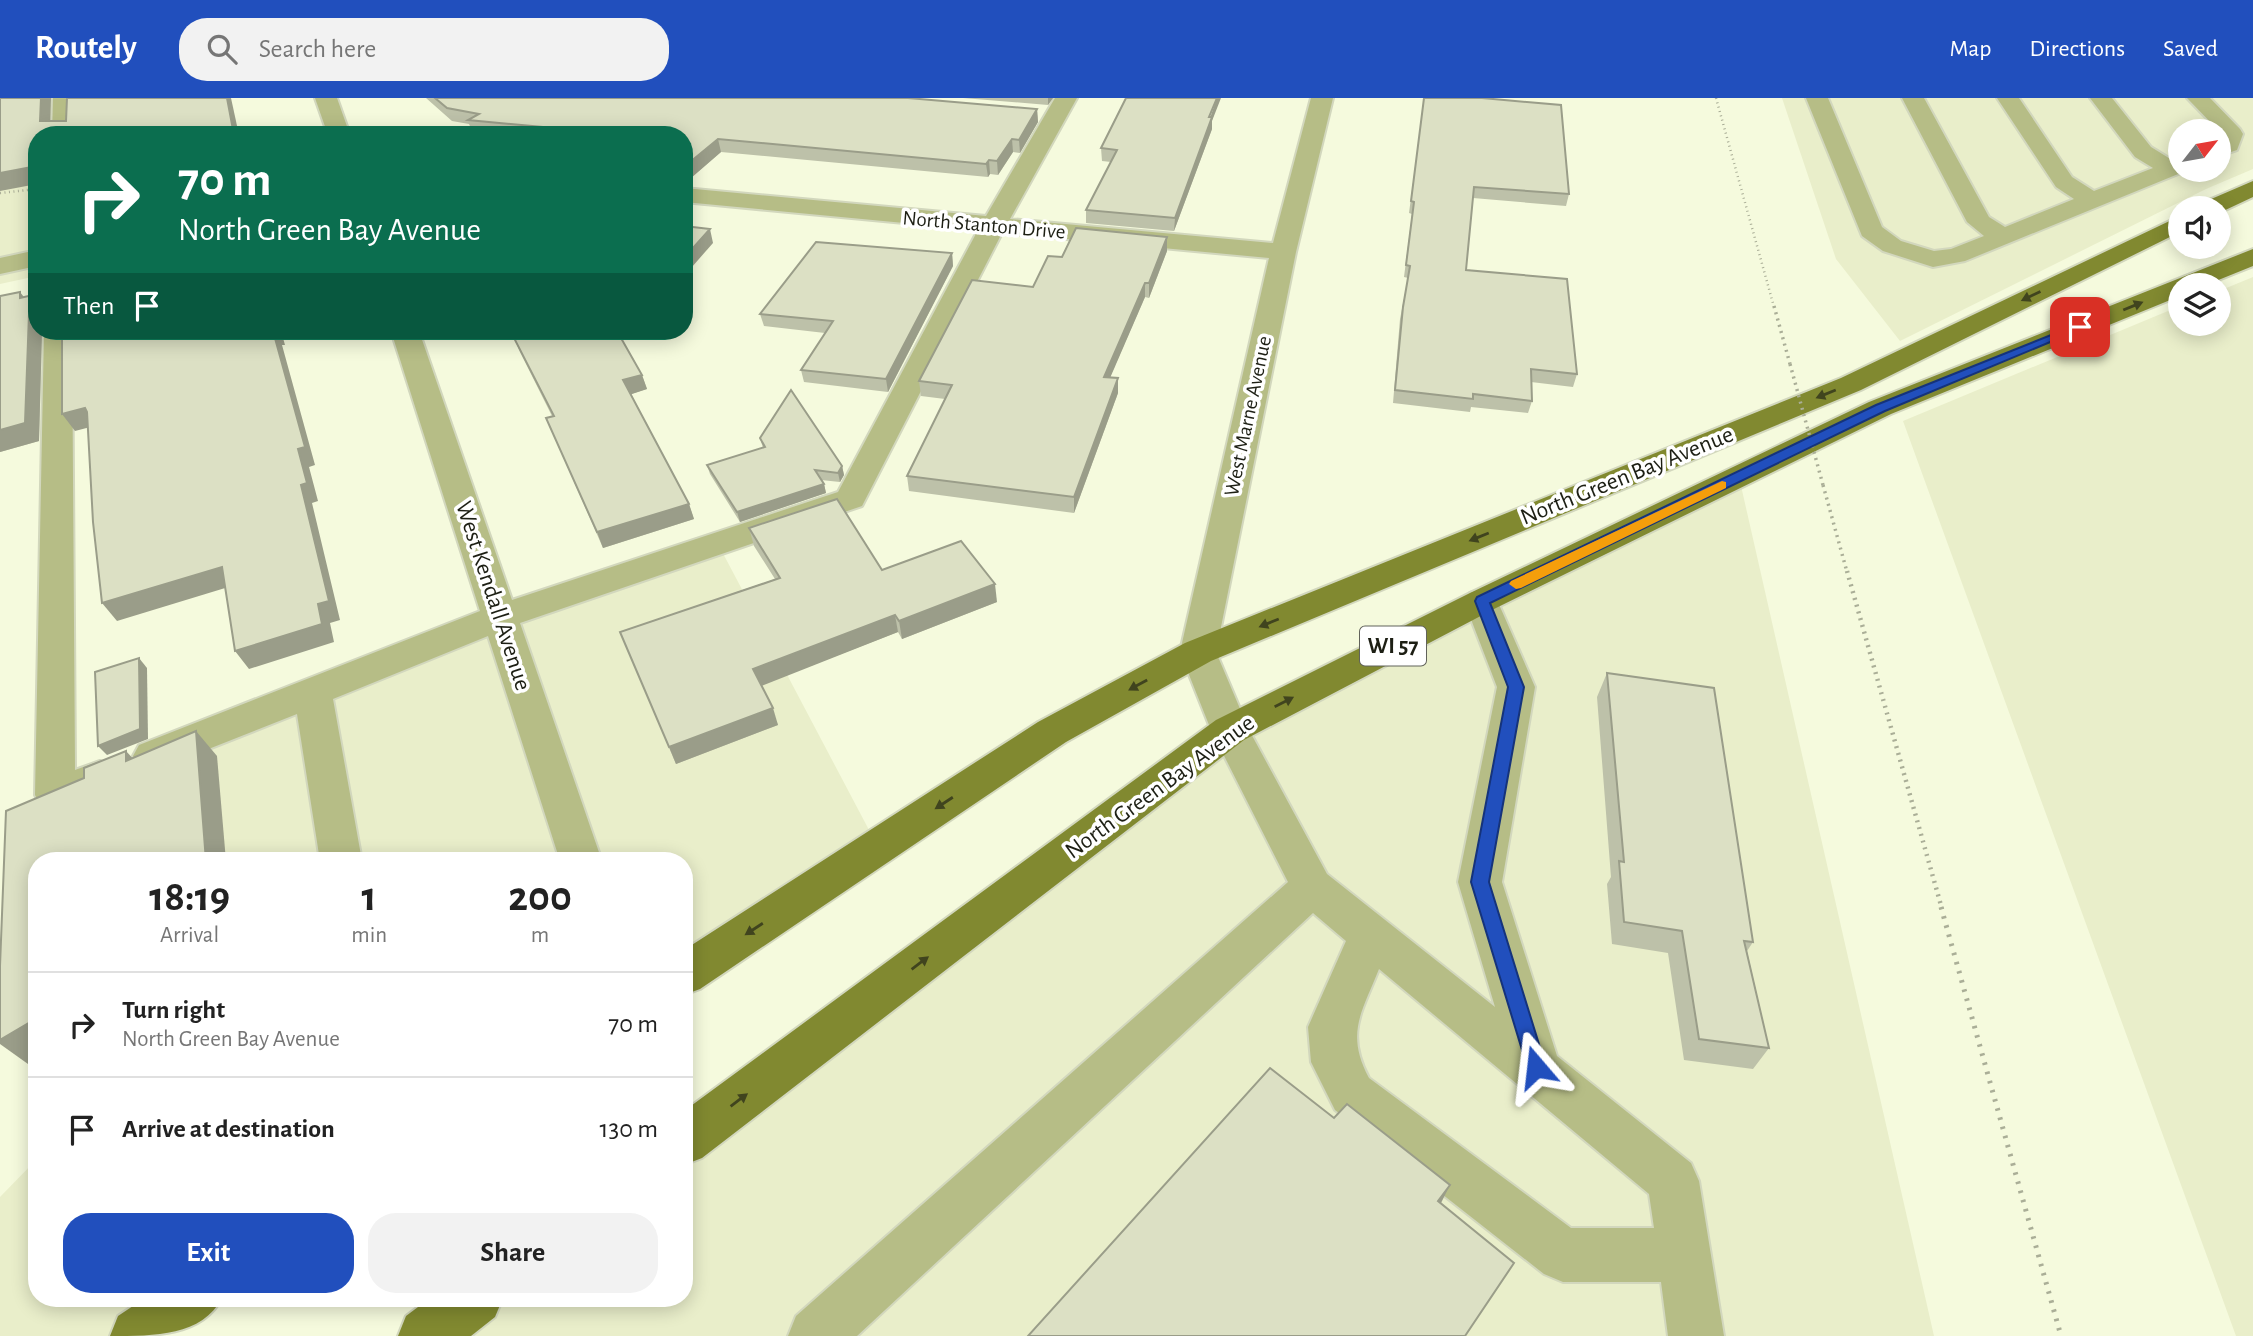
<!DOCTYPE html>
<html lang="en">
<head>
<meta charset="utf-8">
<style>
	:root { --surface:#fff; --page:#f2f2f2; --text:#222; --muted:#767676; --line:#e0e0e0; --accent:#214fbd }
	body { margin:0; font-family:"Alegreya Sans",sans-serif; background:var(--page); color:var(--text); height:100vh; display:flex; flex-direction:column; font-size:26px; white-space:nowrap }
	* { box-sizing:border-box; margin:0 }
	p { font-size:23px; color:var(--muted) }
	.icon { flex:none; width:38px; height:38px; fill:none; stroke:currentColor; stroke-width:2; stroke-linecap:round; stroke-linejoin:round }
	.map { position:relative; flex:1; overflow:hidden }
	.sheet { position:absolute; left:28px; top:754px; width:665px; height:455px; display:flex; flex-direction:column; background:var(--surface); border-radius:28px; box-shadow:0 4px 18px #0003 }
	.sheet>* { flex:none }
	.guide { position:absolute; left:28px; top:28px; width:665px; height:214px; border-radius:28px; box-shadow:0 4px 18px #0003; background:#0b6e4f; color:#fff; overflow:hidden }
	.needle { width:46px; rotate:59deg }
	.tools { position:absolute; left:2168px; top:21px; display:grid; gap:14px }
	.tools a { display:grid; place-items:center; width:63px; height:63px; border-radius:50%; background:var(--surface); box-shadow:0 4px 18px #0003; font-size:35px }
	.pin { position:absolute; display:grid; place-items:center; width:60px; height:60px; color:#fff; margin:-30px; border-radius:14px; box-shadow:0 4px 10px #0006 }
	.me { position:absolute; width:77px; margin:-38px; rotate:343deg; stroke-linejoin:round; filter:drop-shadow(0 0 5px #0008) }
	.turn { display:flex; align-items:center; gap:24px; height:147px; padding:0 35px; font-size:32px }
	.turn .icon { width:91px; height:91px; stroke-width:2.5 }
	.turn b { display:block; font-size:49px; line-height:60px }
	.then { display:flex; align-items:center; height:66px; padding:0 35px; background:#0003; gap:14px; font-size:26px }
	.eta { display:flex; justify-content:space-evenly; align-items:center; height:119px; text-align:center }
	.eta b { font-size:42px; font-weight:700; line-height:49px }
	.button { display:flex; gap:14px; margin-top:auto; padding:14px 35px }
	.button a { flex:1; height:80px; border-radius:28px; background:var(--accent); color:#fff; font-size:28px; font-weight:700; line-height:80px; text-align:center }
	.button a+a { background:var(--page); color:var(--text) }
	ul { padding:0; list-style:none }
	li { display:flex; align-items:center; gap:21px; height:105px; padding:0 35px; border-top:2px solid var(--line) }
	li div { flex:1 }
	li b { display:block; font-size:26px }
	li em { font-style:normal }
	header { display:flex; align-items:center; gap:42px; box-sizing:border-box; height:98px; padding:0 35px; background:var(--accent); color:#fff }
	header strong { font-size:33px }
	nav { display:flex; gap:38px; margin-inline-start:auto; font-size:24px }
	.search { width:490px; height:63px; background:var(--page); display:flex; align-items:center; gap:18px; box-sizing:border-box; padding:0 24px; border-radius:28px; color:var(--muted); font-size:26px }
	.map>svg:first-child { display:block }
</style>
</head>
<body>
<header>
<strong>Routely</strong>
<div class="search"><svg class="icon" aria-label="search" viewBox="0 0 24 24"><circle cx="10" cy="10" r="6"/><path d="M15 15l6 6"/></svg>Search here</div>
<nav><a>Map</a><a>Directions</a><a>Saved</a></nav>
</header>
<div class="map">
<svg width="2253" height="1238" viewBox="0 0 2253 1238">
	<rect width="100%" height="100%" fill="#f5fadd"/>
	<g fill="#e9eeca" fill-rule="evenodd">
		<polygon points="0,0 64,0 63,37 37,37 37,178 0,186"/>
		<path d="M1782,0H2253V71L2206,91L1900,243L1836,161ZM2180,33H2219V72H2180Z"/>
		<polygon points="2253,179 2253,1238 2236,1238 1903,323 2180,208 2180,226 2219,226 2219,193"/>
		<polygon points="1739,379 1934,1238 426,1238 476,1201 684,1200 684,1043 1230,632"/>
		<polygon points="718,446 878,749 684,877 684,763 37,763 37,1200 195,1201 138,1238 0,1238 0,1099 36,1062 26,733 55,697"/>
	</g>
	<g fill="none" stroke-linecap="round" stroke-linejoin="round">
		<g stroke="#d2d7bd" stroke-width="4">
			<g id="minor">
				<polygon points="53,0 75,0 74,37 52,37"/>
				<polygon points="315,0 337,0 350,37 328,37"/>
				<path d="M1055,0H1077L1010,121L1273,145L1311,0H1333L1296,154L1216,554L1249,632L1327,776L1495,909L1458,784L1497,589L1464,503L1470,495L1482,491L1494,495L1535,589L1502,784L1557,958L1691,1065L1699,1083L1724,1238H1668L1661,1184H1563L1544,1176L1335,1012L1311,964L1308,929L1346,843L1313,815L857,1238H788L796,1218L1288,784L1211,632L1180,554L1269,160L1002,135L862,408L520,525L602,763H560L488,538L333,601L362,763H320L297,616L153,673L139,669L133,658L139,647L480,513L391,233H419L512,502L838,394L978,132L684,104V90L986,118ZM1379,871L1649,1096L1654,1130H1571L1369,980C1345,935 1362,914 1379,871Z"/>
				<polygon points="1806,0 1828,0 1882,129 1901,143 1934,153 1951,151 1984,138 1967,124 1902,0 1924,0 1989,119 2005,129 2074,101 2056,89 1997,0 2019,0 2072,79 2094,93 2153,70 2135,59 2090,0 2112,0 2151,49 2172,62 2180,60 2180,72 2188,72 1965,163 1933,169 1883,153 1862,138"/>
				<polygon points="2187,0 2210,0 2240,31 2243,36 2237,52 2219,58 2219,33"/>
				<polygon points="37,152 37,168 0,176 0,160"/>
				<polygon points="44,233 72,233 75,672 100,663 114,668 120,679 114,690 55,713 41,708 35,697"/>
			</g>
		</g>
		<g stroke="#d2d7bd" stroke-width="4">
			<g id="major">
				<polygon points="2253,83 2253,99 2219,115 2219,110 2199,110 2202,105"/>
				<polygon points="2180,118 2180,134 1861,292 1211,563 1066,644 700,891 684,897 684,852 1038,624 1185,545 1841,280"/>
				<polygon points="2253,151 2253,168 2206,187 2180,187 2180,198 1891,316 1494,511 1244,642 702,1060 684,1067 684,1013 1216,622 1470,495 1869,304"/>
				<path d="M145,1200H222C202,1238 155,1238 110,1238L118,1218Z"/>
				<polygon points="430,1200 503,1200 495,1219 471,1238 398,1238 406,1218"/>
			</g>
		</g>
		<g stroke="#aaae97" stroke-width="2.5" stroke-dasharray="1 3.5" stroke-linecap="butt">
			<polyline points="1716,0 1774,209"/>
			<polyline points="0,95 37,91"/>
		</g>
		<g stroke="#aaae97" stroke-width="3.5" stroke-dasharray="2 4.5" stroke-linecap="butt">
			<polyline points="1774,208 1790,266"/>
			<polyline points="1823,387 1847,474"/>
		</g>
		<polyline stroke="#aaae97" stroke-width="4.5" stroke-dasharray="2 5" stroke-linecap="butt" points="1847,473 1942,811"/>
		<polyline stroke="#aaae97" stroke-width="5" stroke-dasharray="2.5 7" stroke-linecap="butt" points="1941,809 2061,1238"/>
		<use href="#minor" fill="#b6bd86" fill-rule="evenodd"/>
		<use href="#major" fill="#818930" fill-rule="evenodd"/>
		<polyline stroke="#aaae97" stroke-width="3.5" stroke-dasharray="2 4.5" stroke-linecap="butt" points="1790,266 1823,387"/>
	</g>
	<g fill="#bdc1a9">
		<polygon points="426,0 908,0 1037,11 1038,24 1020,55 1013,54 998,77 990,76 988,79 721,54 684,86 684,37 488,37 473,35 469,26 452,23"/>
		<polygon points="963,0 1053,0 1048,7"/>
		<polygon points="1424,0 1569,96 1566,108 1473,100 1466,172 1577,276 1573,289 1531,284 1532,303 1528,315 1471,309 1470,314 1393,305 1400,221 1408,180 1404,179 1412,116 1409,115"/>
		<polygon points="1212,23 1212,31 1174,133 1086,125 1086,112 1111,64 1102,63 1101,50"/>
		<polygon points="1167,139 1167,153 1149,200 1145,199 1110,279 1118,295 1074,415 909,393 907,378 945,301 921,298 919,283 1033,189 1062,159"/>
		<polygon points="952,155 953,168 888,294 804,284 801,272 825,235 764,228 760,216"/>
		<polygon points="37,196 37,233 42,233 39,343 0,354 0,198 24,199"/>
		<polygon points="518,233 617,233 642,277 647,291 631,296 689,406 694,421 603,450 546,320 552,318 520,254 514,240 520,238"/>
		<polygon points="760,340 842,368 844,377 840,384 821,382 824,386 826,395 740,424 710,376 707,367 763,350"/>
		<polygon points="749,430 882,472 997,504 902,541 898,534 761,587 778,627 676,666 620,534 775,481 754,448"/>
		<polygon points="1607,575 1753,844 1747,853 1769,950 1753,971 1684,962 1668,855 1612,846 1607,786 1611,779 1597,599"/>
	</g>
	<g fill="#9a9d89">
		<polygon points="41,0 51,0 50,37 40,23"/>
		<polygon points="227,0 231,0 239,37 234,37"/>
		<polygon points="1048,0 1053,0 1048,7"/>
		<polygon points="1217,0 1221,0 1212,23 1212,31 1174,133 1175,120"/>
		<polygon points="1037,11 1038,24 1020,55 1019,42"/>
		<polygon points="718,41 721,54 684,86 684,69"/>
		<polygon points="1012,41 1013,54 998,77 997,63"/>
		<polygon points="989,62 990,76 988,79 986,66"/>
		<polygon points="37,68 37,86 0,93 0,75"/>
		<polygon points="710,131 713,145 684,178 684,160"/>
		<polygon points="1167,139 1167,153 1149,200 1149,185"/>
		<polygon points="952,155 953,168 888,294 886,281"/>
		<polygon points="1145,185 1145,199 1104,294 1104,279"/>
		<polygon points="20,194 33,211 33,215 37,220 37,233 42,233 39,343 0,354 0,332 29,216 20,200"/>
		<polygon points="273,233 281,233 285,247 282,247 315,367 309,369 318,403 312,405 340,522 330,525 334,544 249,571 235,553 318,506 301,387 298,351"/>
		<polygon points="642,277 647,291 629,297 623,282"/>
		<polygon points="1118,280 1118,295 1074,415 1074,399"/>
		<polygon points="85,310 98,327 75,333 62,316"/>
		<polygon points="842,368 844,377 840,384 838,375"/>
		<polygon points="824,386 826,395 740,424 737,414"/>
		<polygon points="689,406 694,421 603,450 597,434"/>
		<polygon points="222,469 235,487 117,523 102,505"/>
		<polygon points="995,486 997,504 902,541 899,523"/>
		<polygon points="895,517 898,534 759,589 753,571"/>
		<polygon points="139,560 147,570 148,641 107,657 98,648"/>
		<polygon points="773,610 778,627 676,666 669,649"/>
		<polygon points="196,633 217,658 226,763 206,763"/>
		<polygon points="126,653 149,678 126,663"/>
		<polygon points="37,920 37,961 28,966 0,946 0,942"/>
		<polygon points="1450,1087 1438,1111 1438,1103"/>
	</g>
	<g fill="#dce0c4" stroke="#9a9d89" stroke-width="2">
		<polygon points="0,0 41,0 40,23 66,23 67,0 227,0 234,37 37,37 37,68 0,75"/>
		<polygon points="435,0 908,0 1037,11 1019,42 1012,41 997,63 989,62 986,66 718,41 684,69 684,37 558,37 565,31 468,22 479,16 447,10"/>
		<polygon points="1126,0 1217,0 1209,19 1212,19 1175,120 1086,112 1117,52 1101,50"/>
		<polygon points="1424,0 1482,0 1561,7 1569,96 1474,89 1466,172 1567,181 1577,276 1531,271 1532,303 1473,296 1473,301 1395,292 1403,209 1410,168 1406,167 1414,104 1411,103"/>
		<polygon points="684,128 710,131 684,160"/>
		<polygon points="1076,130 1167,139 1149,185 1145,185 1104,279 1118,280 1074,399 907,378 952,287 919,283 972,182 1033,189 1048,158 1062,159"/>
		<polygon points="816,144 952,155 886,281 801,272 833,223 760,216"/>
		<polygon points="20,194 20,200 37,196 37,213 32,213 29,216 25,325 0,332 0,198"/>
		<polygon points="62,233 273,233 305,349 298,351 307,385 301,387 329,503 318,506 322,526 235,553 222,469 102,505 93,424 87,314 85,310 62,316"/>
		<polygon points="518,233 617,233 642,277 623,282 689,406 597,434 546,320 554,318 514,240 521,238"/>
		<polygon points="791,292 842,368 838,375 815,372 824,386 737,414 707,367 765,349 760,340"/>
		<polygon points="837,401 882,472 961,443 995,486 899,523 895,517 753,571 773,610 669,649 620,534 780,480 749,430"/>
		<polygon points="139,560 140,631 98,648 95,574"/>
		<polygon points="1607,575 1714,590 1753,844 1744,843 1769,950 1699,941 1682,833 1624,824 1619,763 1624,764"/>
		<polygon points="196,633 206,763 37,763 37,920 0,942 0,868 6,713 84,680 84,670 126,653 126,663"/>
		<polygon points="1270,970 1334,1020 1347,1006 1450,1087 1438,1103 1514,1165 1465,1238 1028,1238"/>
	</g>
	<defs><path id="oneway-solid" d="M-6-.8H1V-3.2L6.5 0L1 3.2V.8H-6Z" transform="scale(1.75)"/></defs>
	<g fill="#40441e">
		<use href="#oneway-solid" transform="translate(2031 198) rotate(154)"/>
		<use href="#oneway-solid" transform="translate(2133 208) rotate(-22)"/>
		<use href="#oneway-solid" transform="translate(1826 296) rotate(158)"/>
		<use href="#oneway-solid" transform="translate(1479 439) rotate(158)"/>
		<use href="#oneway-solid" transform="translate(1269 525) rotate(158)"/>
		<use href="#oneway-solid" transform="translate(1138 587) rotate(151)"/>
		<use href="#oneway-solid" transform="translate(1284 604) rotate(-27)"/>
		<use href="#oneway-solid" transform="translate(944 705) rotate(147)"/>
		<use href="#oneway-solid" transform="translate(754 831) rotate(147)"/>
		<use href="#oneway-solid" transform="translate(920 865) rotate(-37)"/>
		<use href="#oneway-solid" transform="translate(739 1002) rotate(-37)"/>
	</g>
	<polygon fill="#214fbd" stroke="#15337b" stroke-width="2" points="2076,227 2086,229 1885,313 1490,505 1524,589 1489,784 1546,969 1543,975 1536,978 1529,975 1471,784 1508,589 1475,503 1477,499 1876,307"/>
	<polygon fill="#f59e0b" points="1722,383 1726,384 1726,390 1521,490 1516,491 1509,486 1511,483"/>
	<g text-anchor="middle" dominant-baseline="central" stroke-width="7" stroke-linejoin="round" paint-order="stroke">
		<g font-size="21" fill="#1d1f14" stroke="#fff">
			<text transform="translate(984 127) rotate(5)">North Stanton Drive</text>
			<text transform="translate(1248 318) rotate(-78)">West Marne Avenue</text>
		</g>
		<rect fill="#fff" stroke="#61625a" stroke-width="2" x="1360" y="528.5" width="66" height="39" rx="5"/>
		<g font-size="23" font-weight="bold" fill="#1d1f14">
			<text x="1393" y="548">WI 57</text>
		</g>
		<g font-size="24" fill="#1d1f14" stroke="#fff">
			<text transform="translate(1627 378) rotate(-22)">North Green Bay Avenue</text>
			<text transform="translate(493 498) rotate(72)">West Kendall Avenue</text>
			<text transform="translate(1160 689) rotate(-36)">North Green Bay Avenue</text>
		</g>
	</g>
</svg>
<div class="tools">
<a><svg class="needle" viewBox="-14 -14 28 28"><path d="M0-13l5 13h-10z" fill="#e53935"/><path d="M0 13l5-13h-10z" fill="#767676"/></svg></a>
<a><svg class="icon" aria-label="sound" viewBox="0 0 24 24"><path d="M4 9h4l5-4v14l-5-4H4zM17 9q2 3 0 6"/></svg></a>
<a><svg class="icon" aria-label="layers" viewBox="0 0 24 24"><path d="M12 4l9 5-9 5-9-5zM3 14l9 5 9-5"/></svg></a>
</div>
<div class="pin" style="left:2080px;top:229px;background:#d93025"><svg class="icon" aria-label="arrive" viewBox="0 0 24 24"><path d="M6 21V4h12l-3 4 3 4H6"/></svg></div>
<svg class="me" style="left:1536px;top:969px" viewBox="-20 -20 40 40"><path d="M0-17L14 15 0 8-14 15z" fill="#214fbd" stroke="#fff" stroke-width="4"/></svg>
<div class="guide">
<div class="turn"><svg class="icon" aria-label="right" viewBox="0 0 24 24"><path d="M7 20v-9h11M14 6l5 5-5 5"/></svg><div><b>70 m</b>North Green Bay Avenue</div></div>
<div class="then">Then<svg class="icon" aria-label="arrive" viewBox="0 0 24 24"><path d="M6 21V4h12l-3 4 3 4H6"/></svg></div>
</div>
<section class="sheet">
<div class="eta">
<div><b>18:19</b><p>Arrival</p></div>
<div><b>1</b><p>min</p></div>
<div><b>200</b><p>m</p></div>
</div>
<ul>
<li><svg class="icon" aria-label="right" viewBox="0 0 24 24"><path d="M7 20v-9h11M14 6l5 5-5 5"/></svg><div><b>Turn right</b><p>North Green Bay Avenue</p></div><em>70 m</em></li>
<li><svg class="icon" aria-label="arrive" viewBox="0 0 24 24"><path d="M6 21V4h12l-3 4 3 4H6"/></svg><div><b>Arrive at destination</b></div><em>130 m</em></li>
</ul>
<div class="button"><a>Exit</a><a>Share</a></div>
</section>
</div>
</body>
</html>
